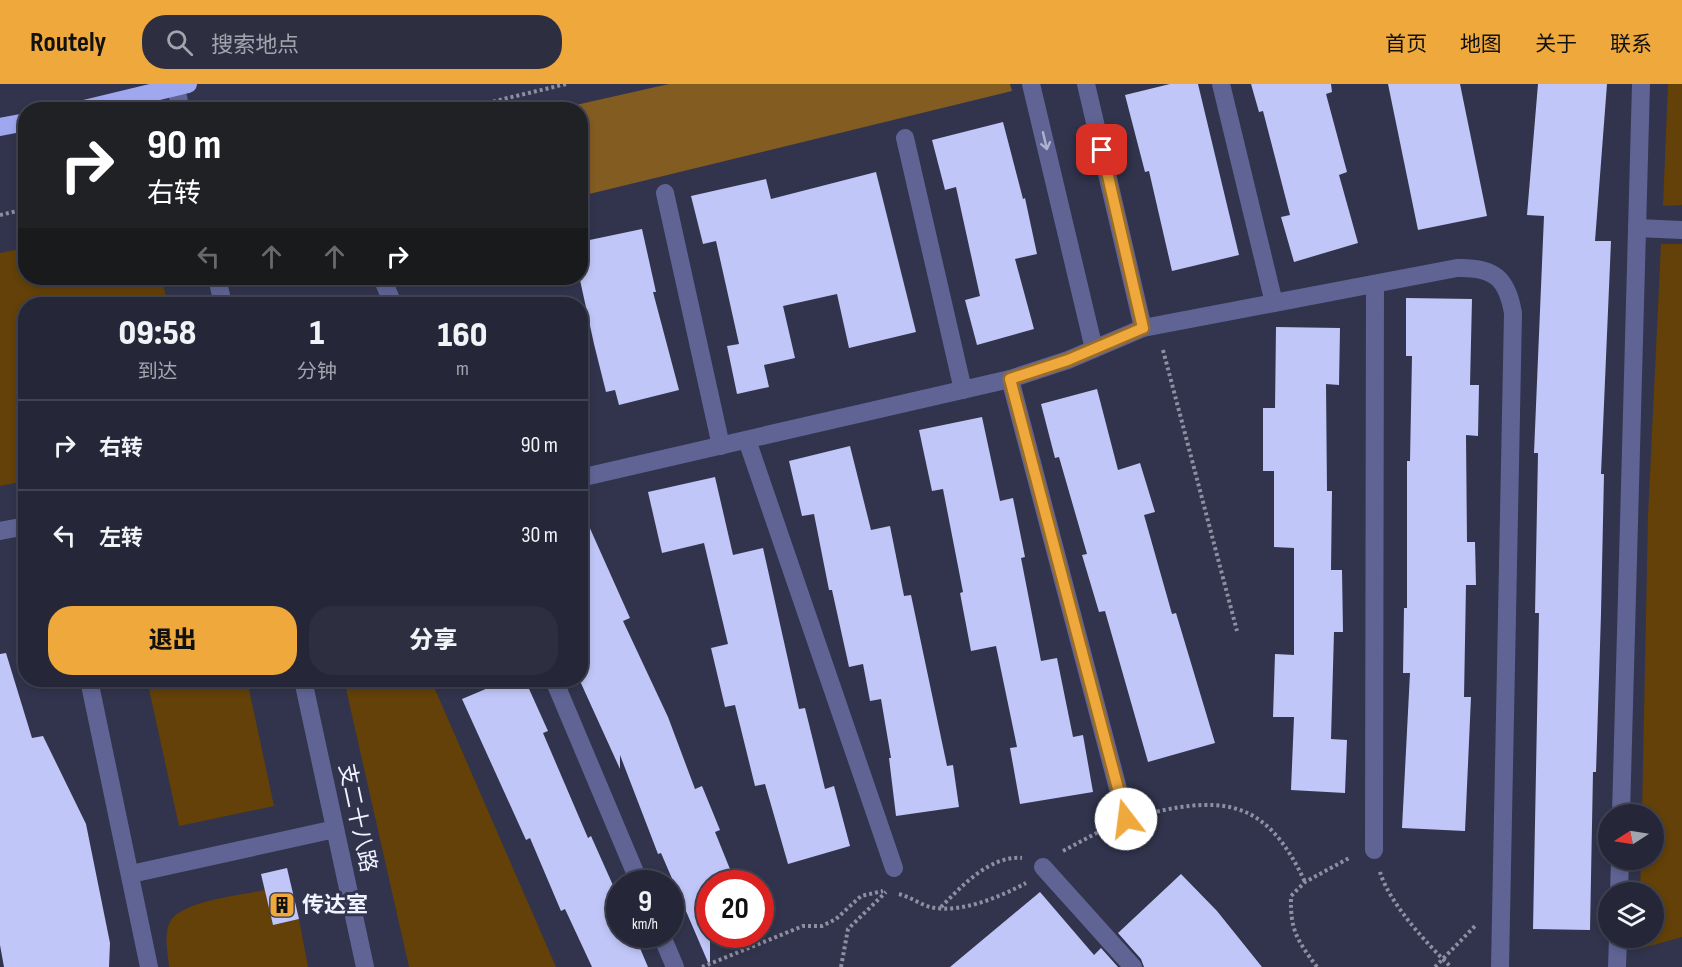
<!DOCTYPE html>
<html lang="zh">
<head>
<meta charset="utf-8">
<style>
	:root { --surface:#252739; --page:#2d2f41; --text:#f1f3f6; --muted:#a3a5ae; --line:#424453; --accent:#eea83c }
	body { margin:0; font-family:"Sofia Sans Condensed","Noto Sans SC",sans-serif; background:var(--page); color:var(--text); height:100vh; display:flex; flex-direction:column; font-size:22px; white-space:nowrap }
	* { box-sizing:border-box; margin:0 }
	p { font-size:20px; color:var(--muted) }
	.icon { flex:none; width:33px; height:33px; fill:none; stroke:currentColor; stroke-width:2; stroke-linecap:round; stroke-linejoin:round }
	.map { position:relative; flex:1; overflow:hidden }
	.details { position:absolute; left:18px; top:213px; width:570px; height:390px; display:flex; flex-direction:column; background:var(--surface); border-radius:24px; box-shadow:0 3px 9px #0003,0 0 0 2px var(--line) }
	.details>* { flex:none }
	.banner { position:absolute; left:18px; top:18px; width:570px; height:183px; border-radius:24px; box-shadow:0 3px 9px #0003,0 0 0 2px var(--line); background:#202124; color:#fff; overflow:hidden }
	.needle { width:39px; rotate:258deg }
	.buttons { position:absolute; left:1598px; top:720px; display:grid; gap:12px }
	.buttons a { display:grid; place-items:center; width:66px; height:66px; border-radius:50%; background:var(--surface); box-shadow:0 3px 9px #0003,0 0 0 2px var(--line); font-size:30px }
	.speed { position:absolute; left:606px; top:786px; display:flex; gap:12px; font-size:30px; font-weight:700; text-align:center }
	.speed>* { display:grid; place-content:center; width:78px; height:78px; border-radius:50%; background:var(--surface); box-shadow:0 3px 9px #0003,0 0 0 2px var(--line); line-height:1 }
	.speed small { font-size:15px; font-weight:400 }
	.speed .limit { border:9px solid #d22; background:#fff; color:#111 }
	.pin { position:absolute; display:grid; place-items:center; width:51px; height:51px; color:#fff; margin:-26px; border-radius:12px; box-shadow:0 3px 9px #0006 }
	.me { position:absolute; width:66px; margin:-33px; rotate:345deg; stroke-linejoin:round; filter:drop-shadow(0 0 4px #0008) }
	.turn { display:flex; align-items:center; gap:21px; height:126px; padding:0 30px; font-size:27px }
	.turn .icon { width:78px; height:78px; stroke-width:2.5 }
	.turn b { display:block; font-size:42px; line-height:51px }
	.lanes { display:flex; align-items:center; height:57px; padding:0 30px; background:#0003; justify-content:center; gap:30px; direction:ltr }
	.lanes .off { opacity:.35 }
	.eta { display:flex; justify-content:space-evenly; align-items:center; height:102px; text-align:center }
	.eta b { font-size:36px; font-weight:800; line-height:42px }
	.primary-button { display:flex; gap:12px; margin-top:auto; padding:12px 30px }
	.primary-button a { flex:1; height:69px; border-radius:24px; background:var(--accent); color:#111; font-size:24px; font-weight:800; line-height:69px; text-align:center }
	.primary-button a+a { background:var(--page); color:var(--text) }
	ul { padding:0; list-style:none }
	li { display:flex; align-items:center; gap:18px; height:90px; padding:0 30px; border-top:2px solid var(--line) }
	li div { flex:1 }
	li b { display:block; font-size:22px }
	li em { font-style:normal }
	header { display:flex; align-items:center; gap:36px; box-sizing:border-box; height:84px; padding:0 30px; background:var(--accent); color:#111 }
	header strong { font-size:28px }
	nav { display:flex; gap:33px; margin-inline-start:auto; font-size:21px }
	.search { width:420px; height:54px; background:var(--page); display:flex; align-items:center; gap:15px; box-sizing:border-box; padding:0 21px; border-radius:24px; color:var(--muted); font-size:22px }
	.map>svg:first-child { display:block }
</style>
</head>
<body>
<header>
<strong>Routely</strong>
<div class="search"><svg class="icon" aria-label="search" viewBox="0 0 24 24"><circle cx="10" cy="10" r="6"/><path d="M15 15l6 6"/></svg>搜索地点</div>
<nav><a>首页</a><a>地图</a><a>关于</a><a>联系</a></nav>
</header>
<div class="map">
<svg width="1682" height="883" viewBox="0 0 1682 883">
	<rect width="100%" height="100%" fill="#31344c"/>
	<g fill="#634108">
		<polygon points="1668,0 1682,0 1682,121 1663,122"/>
		<polygon points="1661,160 1682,160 1682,853 1639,865 1639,854 1653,854 1653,808 1640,808 1641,776 1653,776 1653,730 1642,730 1648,432"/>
		<polygon points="25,164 26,194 161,194 168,220 26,220 25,397 0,402 0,169"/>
		<polygon points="147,596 247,596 274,722 179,742"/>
		<polygon points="344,596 431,596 556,883 409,883"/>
		<path d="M265,806L273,841L299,835L308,883H169C168,870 164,853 169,840C177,817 242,811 265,806Z"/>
	</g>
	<polygon fill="#835c21" points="669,0 1010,0 1012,7 581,112 580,26 558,25"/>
	<g fill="#c0c6f7">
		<polygon points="1170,0 1198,0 1239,171 1172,187 1149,87 1145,88 1125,11"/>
		<polygon points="1251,0 1331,0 1332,8 1326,10 1347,88 1339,91 1358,159 1294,178 1281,133 1290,131 1263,27 1259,28"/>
		<polygon points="1388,0 1460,0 1487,132 1418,146"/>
		<polygon points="1538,0 1607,0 1595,157 1611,157 1601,390 1604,390 1601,530 1596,688 1593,688 1590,846 1533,845 1539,529 1535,529 1538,369 1534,369 1544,132 1527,131"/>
		<polygon points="1003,38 1023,115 1025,114 1037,170 1015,175 1034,245 977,261 965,216 980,212 956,103 945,106 932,56"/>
		<polygon points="876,88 916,248 849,264 837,210 783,222 795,274 764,281 769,303 737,310 727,262 739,260 716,157 703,160 691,112 766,95 771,115"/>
		<polygon points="642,145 656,208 653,208 679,306 619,321 615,306 606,308 594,260 580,196 580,158"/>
		<polygon points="1406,214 1472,215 1470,301 1479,301 1478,352 1466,351 1467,458 1475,458 1476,501 1466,501 1464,613 1471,613 1465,747 1402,744 1410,589 1403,589 1404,524 1407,524 1407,377 1410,377 1412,272 1406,272"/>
		<polygon points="1276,243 1340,244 1339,301 1326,300 1327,407 1332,407 1331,486 1342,486 1343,548 1334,548 1331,655 1347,656 1345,709 1291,706 1294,633 1273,633 1275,570 1294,571 1294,464 1274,463 1274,387 1263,387 1263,324 1275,324"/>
		<polygon points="1097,305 1118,386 1140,379 1155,428 1144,431 1172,530 1176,529 1215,659 1148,678 1105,527 1099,528 1082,471 1087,470 1059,373 1055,374 1041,320"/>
		<polygon points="982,333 1000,417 1013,414 1025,473 1021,474 1041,577 1057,574 1073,653 1083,651 1093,708 1020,720 1010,664 1017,663 996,562 971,567 960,509 963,508 943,405 932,407 919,346"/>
		<polygon points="850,362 871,446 890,442 904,512 911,511 947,682 953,681 959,723 896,732 889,674 891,674 881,615 870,617 863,580 849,583 832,506 829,506 814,430 802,432 789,377"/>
		<polygon points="715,393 733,471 763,464 799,625 805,624 825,705 834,702 850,762 788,780 765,700 755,702 735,621 725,623 711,564 728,560 704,459 662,469 648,408"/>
		<polygon points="580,422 630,534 623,537 668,633 695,705 702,702 720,746 715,748 736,800 710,800 710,883 661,769 658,770 620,671 620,685 580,597"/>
		<polygon points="6,569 32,654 43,652 86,740 110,859 109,883 4,883 0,861 0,570"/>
		<polygon points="507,596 525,596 548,647 543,649 588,754 591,752 620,817 620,850 634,850 648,883 592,883 565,825 561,827 530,754 526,756 462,615"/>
		<polygon points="287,784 299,835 273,841 261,790"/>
		<polygon points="1181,790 1217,827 1262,883 1144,883 1141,875 1118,849"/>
		<polygon points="1040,808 1094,871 1101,864 1118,883 950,883"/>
	</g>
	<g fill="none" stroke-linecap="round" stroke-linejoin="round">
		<g stroke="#8d8fa2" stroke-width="4" stroke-dasharray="3 3" stroke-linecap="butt">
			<polyline points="458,26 566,0"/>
			<polyline points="0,131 26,125"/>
			<polyline points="1163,266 1237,547"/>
			<path d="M1151,729C1230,710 1269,721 1305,798"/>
			<polyline points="1063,767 1104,745"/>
			<path d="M1380,788C1389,819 1428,861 1451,883"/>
			<path d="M899,810C910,813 920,820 930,823C960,830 1000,813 1026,799"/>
			<path d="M941,823C961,803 990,771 1022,774"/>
			<polyline points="702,883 803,842 822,842 836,835 861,812 883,807"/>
			<polyline points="841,883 848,845 886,808"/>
			<path d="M1317,883C1297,856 1290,846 1291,812L1305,798L1351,773"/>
			<polyline points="1435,883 1475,842"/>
		</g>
		<g stroke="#5f6495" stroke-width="18">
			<polyline points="175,0 181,26"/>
			<polyline points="1031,0 1094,265"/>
			<polyline points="1086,0 1143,244"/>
			<polyline points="1221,0 1274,219"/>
			<polyline points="905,54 963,306"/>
			<polyline points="665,109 721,362"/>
			<polyline points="1637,144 1682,146"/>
			<polyline points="217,194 223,220"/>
			<polyline points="382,194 393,220"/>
			<polyline points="1010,295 1126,735"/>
			<polyline points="747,356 894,784"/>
			<path d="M580,394L1010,295L1068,276L1143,244L1457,184C1494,183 1507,194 1513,229L1500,883"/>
			<polyline points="0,447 26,442"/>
			<polyline points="89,596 149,883"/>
			<polyline points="303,596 365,883"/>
			<polyline points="554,596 640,800"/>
			<polyline points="1621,730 1641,0"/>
			<polyline points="1374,766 1375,200"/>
			<polyline points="1043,783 1133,883"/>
			<polyline points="131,790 335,745"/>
			<polyline points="1619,808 1620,776"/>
			<polyline points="661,850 675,883"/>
			<polyline points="1617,883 1618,854"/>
		</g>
		<g stroke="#9fa7ef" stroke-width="18">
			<polyline points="80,26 188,0"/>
			<polyline points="0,43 26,38"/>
		</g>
	</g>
	<defs><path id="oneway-shaft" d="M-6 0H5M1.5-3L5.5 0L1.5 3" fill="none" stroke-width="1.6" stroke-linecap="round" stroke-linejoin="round" transform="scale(1.5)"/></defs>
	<use stroke="#afb2cf" href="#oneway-shaft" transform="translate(1045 57) rotate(77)"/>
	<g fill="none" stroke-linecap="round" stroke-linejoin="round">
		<g stroke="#9b6d27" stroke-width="15">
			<polyline id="route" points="1102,66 1143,244 1068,276 1010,295 1126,735"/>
		</g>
		<use href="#route" stroke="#eea83c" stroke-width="10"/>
	</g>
	<defs>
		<g id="building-square" transform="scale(1.35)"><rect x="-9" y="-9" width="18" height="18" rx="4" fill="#eea83c" stroke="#31344c"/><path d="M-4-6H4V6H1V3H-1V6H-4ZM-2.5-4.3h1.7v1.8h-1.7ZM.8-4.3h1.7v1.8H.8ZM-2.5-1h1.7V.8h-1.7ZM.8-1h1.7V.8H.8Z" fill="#111"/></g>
	</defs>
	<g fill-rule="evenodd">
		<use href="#building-square" x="282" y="821"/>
	</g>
	<g text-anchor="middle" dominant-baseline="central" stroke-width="6" stroke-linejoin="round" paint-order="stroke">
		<g font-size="22" fill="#f0f2ff" stroke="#31344c">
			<text transform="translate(357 734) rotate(78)">支二十八路</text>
		</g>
		<g font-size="22" font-weight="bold" fill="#f0f2ff" stroke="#31344c" text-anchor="start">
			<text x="302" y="821">传达室</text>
		</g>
	</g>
</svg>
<div class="buttons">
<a><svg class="needle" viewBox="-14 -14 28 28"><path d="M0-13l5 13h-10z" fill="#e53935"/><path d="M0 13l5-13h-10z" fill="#a3a5ae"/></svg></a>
<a><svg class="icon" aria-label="layers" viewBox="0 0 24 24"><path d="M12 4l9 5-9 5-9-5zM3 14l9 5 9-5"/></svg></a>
</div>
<div class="speed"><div>9<small>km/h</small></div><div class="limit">20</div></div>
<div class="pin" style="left:1102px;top:66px;background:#d93025"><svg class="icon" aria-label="arrive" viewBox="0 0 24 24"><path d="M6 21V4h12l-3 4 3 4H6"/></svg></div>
<svg class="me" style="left:1126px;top:735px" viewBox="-20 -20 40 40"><circle r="19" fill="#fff"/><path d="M0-13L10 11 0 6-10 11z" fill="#eea83c"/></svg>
<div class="banner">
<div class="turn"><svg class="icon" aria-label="right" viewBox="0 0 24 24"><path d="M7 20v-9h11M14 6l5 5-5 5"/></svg><div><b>90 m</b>右转</div></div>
<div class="lanes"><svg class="icon off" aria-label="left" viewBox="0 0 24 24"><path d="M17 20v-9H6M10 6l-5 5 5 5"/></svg><svg class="icon off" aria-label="ahead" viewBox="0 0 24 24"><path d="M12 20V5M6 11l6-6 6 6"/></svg><svg class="icon off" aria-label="ahead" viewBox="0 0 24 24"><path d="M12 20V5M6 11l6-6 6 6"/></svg><svg class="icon" aria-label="right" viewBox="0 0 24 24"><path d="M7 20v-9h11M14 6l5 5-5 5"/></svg></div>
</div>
<section class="details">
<div class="eta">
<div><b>09:58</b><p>到达</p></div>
<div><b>1</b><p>分钟</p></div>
<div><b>160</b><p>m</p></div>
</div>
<ul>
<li><svg class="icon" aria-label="right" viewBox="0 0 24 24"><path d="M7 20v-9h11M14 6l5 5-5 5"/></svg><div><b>右转</b></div><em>90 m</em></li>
<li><svg class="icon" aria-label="left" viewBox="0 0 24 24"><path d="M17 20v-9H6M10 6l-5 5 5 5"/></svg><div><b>左转</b></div><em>30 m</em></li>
</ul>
<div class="primary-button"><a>退出</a><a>分享</a></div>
</section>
</div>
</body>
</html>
